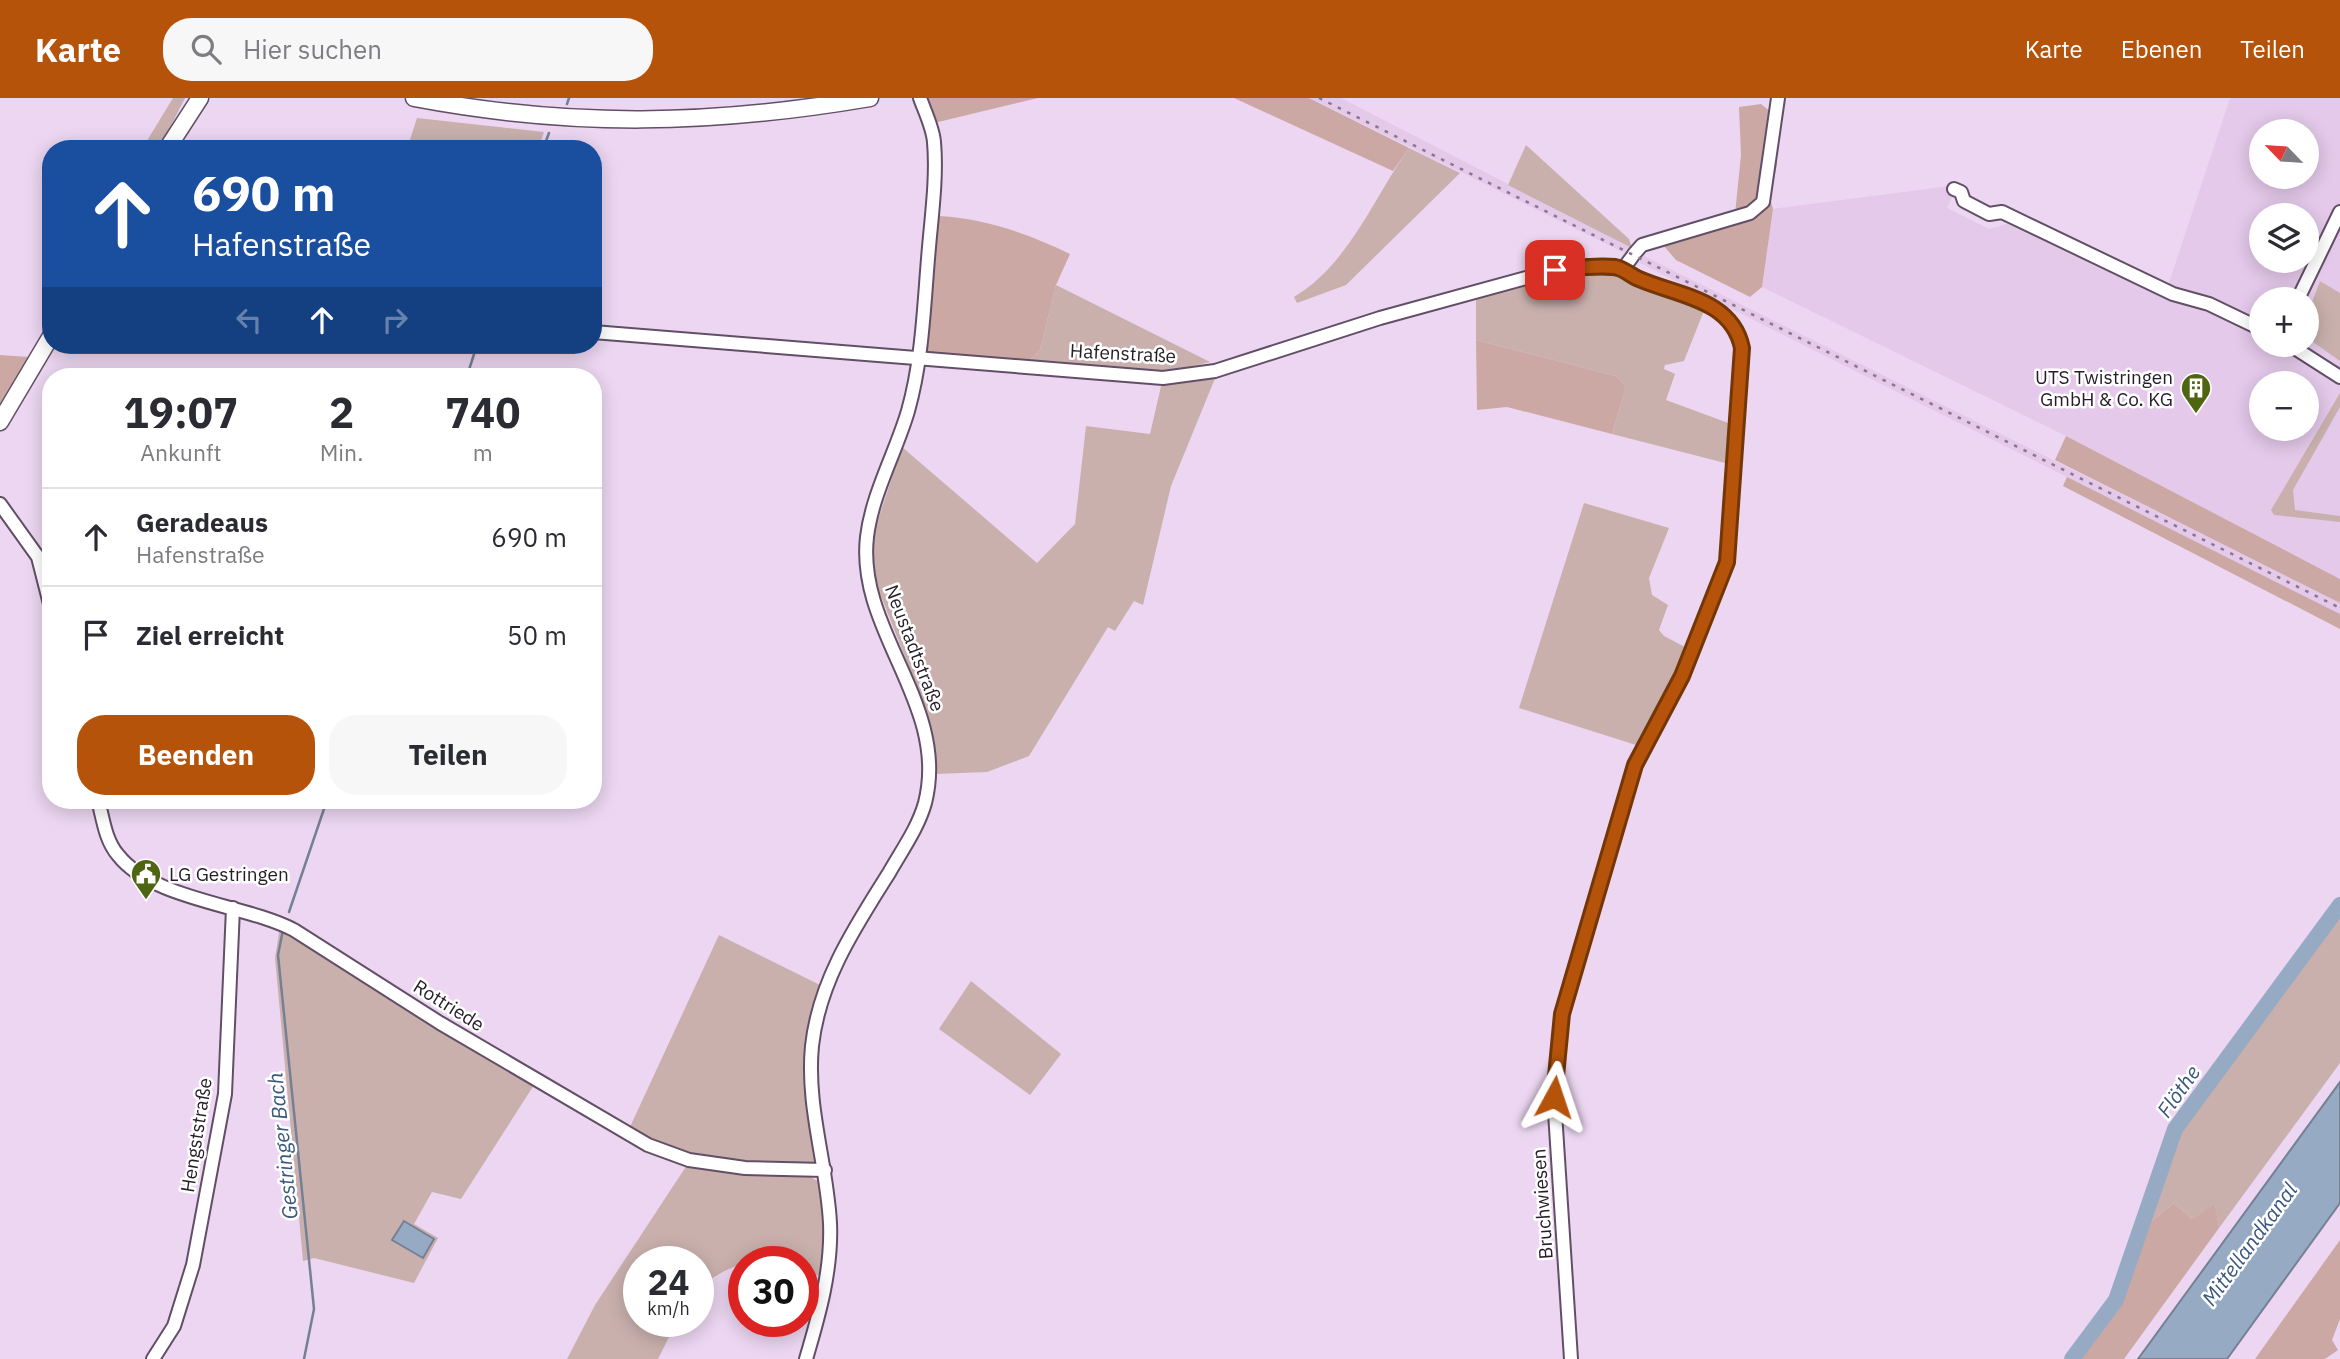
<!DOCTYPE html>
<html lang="de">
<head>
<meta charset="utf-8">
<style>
	:root { --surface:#fff; --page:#f7f7f7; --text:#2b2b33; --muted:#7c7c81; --line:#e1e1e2; --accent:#b45309 }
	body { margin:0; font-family:"IBM Plex Sans",sans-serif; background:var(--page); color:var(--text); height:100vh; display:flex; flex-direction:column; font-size:26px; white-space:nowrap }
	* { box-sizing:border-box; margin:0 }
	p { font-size:23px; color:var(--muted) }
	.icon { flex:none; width:38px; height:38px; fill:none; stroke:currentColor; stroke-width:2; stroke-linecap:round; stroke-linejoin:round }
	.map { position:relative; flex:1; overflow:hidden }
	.sheet { position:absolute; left:42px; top:270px; width:560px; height:441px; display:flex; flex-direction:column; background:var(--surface); border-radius:28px; box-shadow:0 4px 18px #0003 }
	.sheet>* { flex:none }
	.guide { position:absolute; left:42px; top:42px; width:560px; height:214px; border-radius:28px; box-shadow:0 4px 18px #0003; background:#1a4fa0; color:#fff; overflow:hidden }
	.needle { width:46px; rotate:295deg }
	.controls { position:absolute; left:2249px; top:21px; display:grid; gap:14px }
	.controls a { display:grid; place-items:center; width:70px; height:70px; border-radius:50%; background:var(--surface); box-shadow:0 4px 18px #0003; font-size:35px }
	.speed { position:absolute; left:623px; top:1148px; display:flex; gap:14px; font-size:35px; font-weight:700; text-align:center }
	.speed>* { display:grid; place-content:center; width:91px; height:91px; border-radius:50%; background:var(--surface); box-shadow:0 4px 18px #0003; line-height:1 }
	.speed small { font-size:18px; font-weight:400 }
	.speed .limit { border:10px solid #d22; background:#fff; color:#111 }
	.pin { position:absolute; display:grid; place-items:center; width:60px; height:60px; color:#fff; margin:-30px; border-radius:14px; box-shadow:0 4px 10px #0006 }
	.me { position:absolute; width:77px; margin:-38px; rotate:5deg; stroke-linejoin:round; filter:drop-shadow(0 0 5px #0008) }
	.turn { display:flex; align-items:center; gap:24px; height:147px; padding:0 35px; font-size:32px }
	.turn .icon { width:91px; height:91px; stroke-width:2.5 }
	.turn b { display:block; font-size:49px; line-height:60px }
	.lanes { display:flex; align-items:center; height:66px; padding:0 35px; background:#0003; justify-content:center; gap:35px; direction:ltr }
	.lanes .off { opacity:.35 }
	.eta { display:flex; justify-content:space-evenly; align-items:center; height:119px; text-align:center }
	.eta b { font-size:42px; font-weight:700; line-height:49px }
	.button { display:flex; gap:14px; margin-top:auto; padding:14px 35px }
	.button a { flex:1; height:80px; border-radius:28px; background:var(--accent); color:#fff; font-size:28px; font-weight:700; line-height:80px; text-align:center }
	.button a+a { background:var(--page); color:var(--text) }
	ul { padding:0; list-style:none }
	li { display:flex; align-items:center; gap:21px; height:98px; padding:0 35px; border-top:2px solid var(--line) }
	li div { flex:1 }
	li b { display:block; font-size:26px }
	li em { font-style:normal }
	header { display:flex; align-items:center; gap:42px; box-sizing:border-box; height:98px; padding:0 35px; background:var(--accent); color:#fff }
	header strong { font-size:33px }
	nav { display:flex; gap:38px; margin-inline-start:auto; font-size:24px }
	.search { width:490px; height:63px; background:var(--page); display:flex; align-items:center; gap:18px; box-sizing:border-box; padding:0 24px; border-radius:28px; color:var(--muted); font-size:26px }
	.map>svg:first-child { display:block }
</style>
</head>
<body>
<header>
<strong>Karte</strong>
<div class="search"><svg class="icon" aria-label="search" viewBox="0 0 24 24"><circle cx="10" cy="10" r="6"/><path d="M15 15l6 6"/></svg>Hier suchen</div>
<nav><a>Karte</a><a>Ebenen</a><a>Teilen</a></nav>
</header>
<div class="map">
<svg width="2340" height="1261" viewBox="0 0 2340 1261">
	<rect width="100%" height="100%" fill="#ecd6f1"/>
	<g fill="#e4c9ea" fill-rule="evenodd">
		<polygon points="1310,0 1341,0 1632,150 1629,157"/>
		<path d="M2230,0H2340V195L2320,183L2307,217L2306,201H2261V247H2306L2307,240L2340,263V481L2066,338L1762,189L1773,111L1958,87L1947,110L1989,131L2007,126L2161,199L2170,182ZM2261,33H2306V79H2261ZM2261,117H2306V163H2261ZM2261,285H2306V331H2261Z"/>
		<polygon points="1640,156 2340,505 2340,516 1638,164"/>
	</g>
	<g fill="#c9b0ad">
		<polygon points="173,0 185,0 159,51 142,51"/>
		<polygon points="417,20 544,34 538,51 407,51"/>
		<polygon points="1526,47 1629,141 1632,150 1508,87"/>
		<path d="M1409,50L1460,75L1346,187L1297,205L1294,199C1349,166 1373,101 1409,50Z"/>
		<polygon points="1609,173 1705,210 1684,263 1665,267 1664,271 1675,276 1666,302 1731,326 1729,366 1612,336 1626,289 1616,278 1476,242 1476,198 1558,175"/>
		<polygon points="2320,183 2340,195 2340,263 2307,240 2307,217"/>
		<polygon points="1056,187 1210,264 1164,275 1026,266 1040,252"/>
		<polygon points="1216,278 1171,388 1143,507 1134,503 1115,533 1108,529 1029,658 987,674 935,676 932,639 922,602 875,483 872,440 902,349 1037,465 1075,426 1086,328 1150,336 1162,284"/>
		<polygon points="2340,295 2340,309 2293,392 2295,412 2340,418 2340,424 2274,417 2271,412"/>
		<polygon points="1584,405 1669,430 1649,480 1652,497 1668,507 1659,532 1664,538 1687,550 1670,588 1636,647 1519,610"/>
		<polygon points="2340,812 2340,965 2219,1130 2215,1107 2192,1121 2174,1105 2147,1127 2178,1033"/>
		<polygon points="280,829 534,987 461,1101 432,1094 414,1126 438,1140 414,1185 314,1160 303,1163 275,860"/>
		<path d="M719,837L822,888C799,952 807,995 819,1060L809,1068L689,1058L661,1051L629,1031Z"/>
		<polygon points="971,883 1061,956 1030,997 939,931"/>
		<path d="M687,1067L807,1077L821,1085L826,1128L821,1178L803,1174V1164C750,1164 743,1158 698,1190V1164H639V1223H677L658,1261H567L595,1207Z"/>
	</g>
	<g fill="#cba8a4">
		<polygon points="926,0 1038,0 934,25"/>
		<polygon points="1234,0 1309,0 1409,50 1393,73"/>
		<polygon points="1761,6 1772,15 1777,66 1770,101 1773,111 1762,189 1750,199 1676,162 1663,147 1735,116 1741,57 1739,9"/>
		<path d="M939,118C987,121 1026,135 1070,156L1056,187L1040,252L1026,266L922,258L934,132Z"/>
		<polygon points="1476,242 1616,278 1626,289 1612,336 1507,309 1477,312"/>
		<polygon points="0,257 29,259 0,307"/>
		<polygon points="2066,338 2340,481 2340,505 2055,362"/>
		<polygon points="2067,379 2340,516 2340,531 2063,388"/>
		<polygon points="2174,1105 2192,1121 2215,1106 2219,1130 2124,1261 2077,1261 2119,1202 2147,1127"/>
		<polygon points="2340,1142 2340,1221 2332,1242 2338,1252 2325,1261 2255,1261"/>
	</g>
	<g fill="#97aac3" stroke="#758094" stroke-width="2">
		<polygon points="2340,984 2340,1105 2227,1261 2138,1261"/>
		<polygon points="404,1123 434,1141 423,1160 392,1142"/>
	</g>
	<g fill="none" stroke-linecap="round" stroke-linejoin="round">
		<g stroke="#758094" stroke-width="2.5">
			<polyline points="567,6 569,0"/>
			<polyline points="543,51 549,35"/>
			<polyline points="467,278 477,247"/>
			<polyline points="289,814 327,702"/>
			<polyline points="283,832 278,857 314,1211 304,1261"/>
		</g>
		<polyline stroke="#97aac3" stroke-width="16" points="2072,1261 2116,1202 2175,1031 2340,807"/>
		<g stroke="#624f66" stroke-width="16">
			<g id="minor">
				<polyline points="1954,91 1961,94 1964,103 1989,116 2002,114 2173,196 2209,206 2261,231"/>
				<polyline points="1634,156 1642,147 1750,115 1763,104 1778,0"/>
				<polyline points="2298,201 2340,114"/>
				<polyline points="593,234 1163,280 1215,273 1380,220 1555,172 1590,168 1623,171 1632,159"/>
				<polyline points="2290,247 2340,279"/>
				<polyline points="0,406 38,459 51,510"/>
				<path d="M98,702C103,720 105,742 118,757C153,802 244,806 294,832L440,925L648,1047L689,1062L745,1070L825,1072"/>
				<polyline points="153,1261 174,1228 193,1167 225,996 233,810"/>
				<path d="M806,1261C819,1217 832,1172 830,1125C827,1066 806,1008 812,948C819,883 855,829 889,775C902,752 918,730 925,705C950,607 856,533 867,439C872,396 896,354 908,313C923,260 924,204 929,149C932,115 937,78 934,44C933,30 925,14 920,0"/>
				<path d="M1571,1261L1554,999L1562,916L1635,667L1682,578L1727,464L1742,250C1731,195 1662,198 1623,171"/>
			</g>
		</g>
		<g stroke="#624f66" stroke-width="19">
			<g id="major">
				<path d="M414,0C573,30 711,27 870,0"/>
				<polyline points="167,51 200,0"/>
				<polyline points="0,324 51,238"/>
			</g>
		</g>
		<use href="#minor" stroke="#fff" stroke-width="12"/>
		<use href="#major" stroke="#fff" stroke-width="16"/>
		<polyline stroke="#87788a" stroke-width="2.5" stroke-dasharray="3.5 7" stroke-linecap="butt" points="1319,0 2340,510"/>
	</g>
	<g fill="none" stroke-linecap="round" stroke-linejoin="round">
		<g stroke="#753606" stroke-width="18">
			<path id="route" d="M1554,999L1562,916L1635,667L1682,578L1727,464L1742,250C1732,201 1678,198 1639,181C1631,178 1625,171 1615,169C1595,167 1575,170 1555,172"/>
		</g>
		<use href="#route" stroke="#b45309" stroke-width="12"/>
	</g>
	<defs>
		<g id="building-pin" transform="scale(1.575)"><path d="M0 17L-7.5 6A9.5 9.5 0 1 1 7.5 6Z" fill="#506512" stroke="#fff"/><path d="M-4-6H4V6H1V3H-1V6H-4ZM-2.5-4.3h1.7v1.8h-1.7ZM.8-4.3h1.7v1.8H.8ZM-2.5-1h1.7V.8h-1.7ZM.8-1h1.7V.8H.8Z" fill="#fff"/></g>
		<g id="civic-pin" transform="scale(1.575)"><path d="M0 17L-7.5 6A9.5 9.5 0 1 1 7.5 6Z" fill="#506512" stroke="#fff"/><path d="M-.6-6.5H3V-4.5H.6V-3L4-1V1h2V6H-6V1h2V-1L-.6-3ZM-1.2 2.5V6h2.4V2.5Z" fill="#fff"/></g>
	</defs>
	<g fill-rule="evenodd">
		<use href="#building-pin" x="2196" y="290"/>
		<use href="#civic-pin" x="146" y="776"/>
	</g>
	<g text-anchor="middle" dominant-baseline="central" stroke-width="5" stroke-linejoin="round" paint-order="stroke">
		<g font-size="19" fill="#251d27" stroke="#fff">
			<text transform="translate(1123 255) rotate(3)">Hafenstraße</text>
			<text transform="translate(915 550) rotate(69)">Neustadtstraße</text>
			<text transform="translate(449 907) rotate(32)">Rottriede</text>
			<text transform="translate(196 1037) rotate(-81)">Hengststraße</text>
			<text transform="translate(1542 1106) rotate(-94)">Bruchwiesen</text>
		</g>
		<g font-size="19" fill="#251d27" stroke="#fff" text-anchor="end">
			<text x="2173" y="279">UTS Twistringen<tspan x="2173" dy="22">GmbH &amp; Co. KG</tspan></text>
			<text x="169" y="776" text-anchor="start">LG Gestringen</text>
		</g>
		<g font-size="21" font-style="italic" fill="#3a587e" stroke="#fff">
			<text transform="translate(2178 993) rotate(-55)">Flöthe</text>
			<text transform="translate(282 1048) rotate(-96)">Gestringer Bach</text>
			<text transform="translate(2249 1146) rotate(-54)">Mittellandkanal</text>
		</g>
	</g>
</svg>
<div class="controls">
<a><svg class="needle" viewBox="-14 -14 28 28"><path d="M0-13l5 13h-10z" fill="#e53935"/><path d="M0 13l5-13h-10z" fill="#7c7c81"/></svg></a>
<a><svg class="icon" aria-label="layers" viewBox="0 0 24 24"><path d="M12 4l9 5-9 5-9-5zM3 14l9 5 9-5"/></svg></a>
<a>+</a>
<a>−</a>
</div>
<div class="speed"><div>24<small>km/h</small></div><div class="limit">30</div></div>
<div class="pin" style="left:1555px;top:172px;background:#d93025"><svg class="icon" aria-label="arrive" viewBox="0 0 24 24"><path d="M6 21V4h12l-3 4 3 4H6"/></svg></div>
<svg class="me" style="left:1554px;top:999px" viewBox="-20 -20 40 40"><path d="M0-17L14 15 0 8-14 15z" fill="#b45309" stroke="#fff" stroke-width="4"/></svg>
<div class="guide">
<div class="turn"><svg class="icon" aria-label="ahead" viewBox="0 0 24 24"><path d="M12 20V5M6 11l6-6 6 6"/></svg><div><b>690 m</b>Hafenstraße</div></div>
<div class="lanes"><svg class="icon off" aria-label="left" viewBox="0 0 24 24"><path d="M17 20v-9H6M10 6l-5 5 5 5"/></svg><svg class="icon" aria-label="ahead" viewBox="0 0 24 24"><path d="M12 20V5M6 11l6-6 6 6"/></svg><svg class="icon off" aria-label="right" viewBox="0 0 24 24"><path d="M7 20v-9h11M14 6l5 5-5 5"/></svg></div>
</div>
<section class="sheet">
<div class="eta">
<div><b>19:07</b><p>Ankunft</p></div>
<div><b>2</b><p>Min.</p></div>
<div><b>740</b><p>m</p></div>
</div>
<ul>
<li><svg class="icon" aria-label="ahead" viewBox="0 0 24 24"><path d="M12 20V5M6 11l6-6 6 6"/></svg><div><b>Geradeaus</b><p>Hafenstraße</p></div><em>690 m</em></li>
<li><svg class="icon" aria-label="arrive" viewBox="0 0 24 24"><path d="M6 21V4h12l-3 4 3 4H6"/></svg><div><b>Ziel erreicht</b></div><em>50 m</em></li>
</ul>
<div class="button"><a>Beenden</a><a>Teilen</a></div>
</section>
</div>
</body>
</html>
